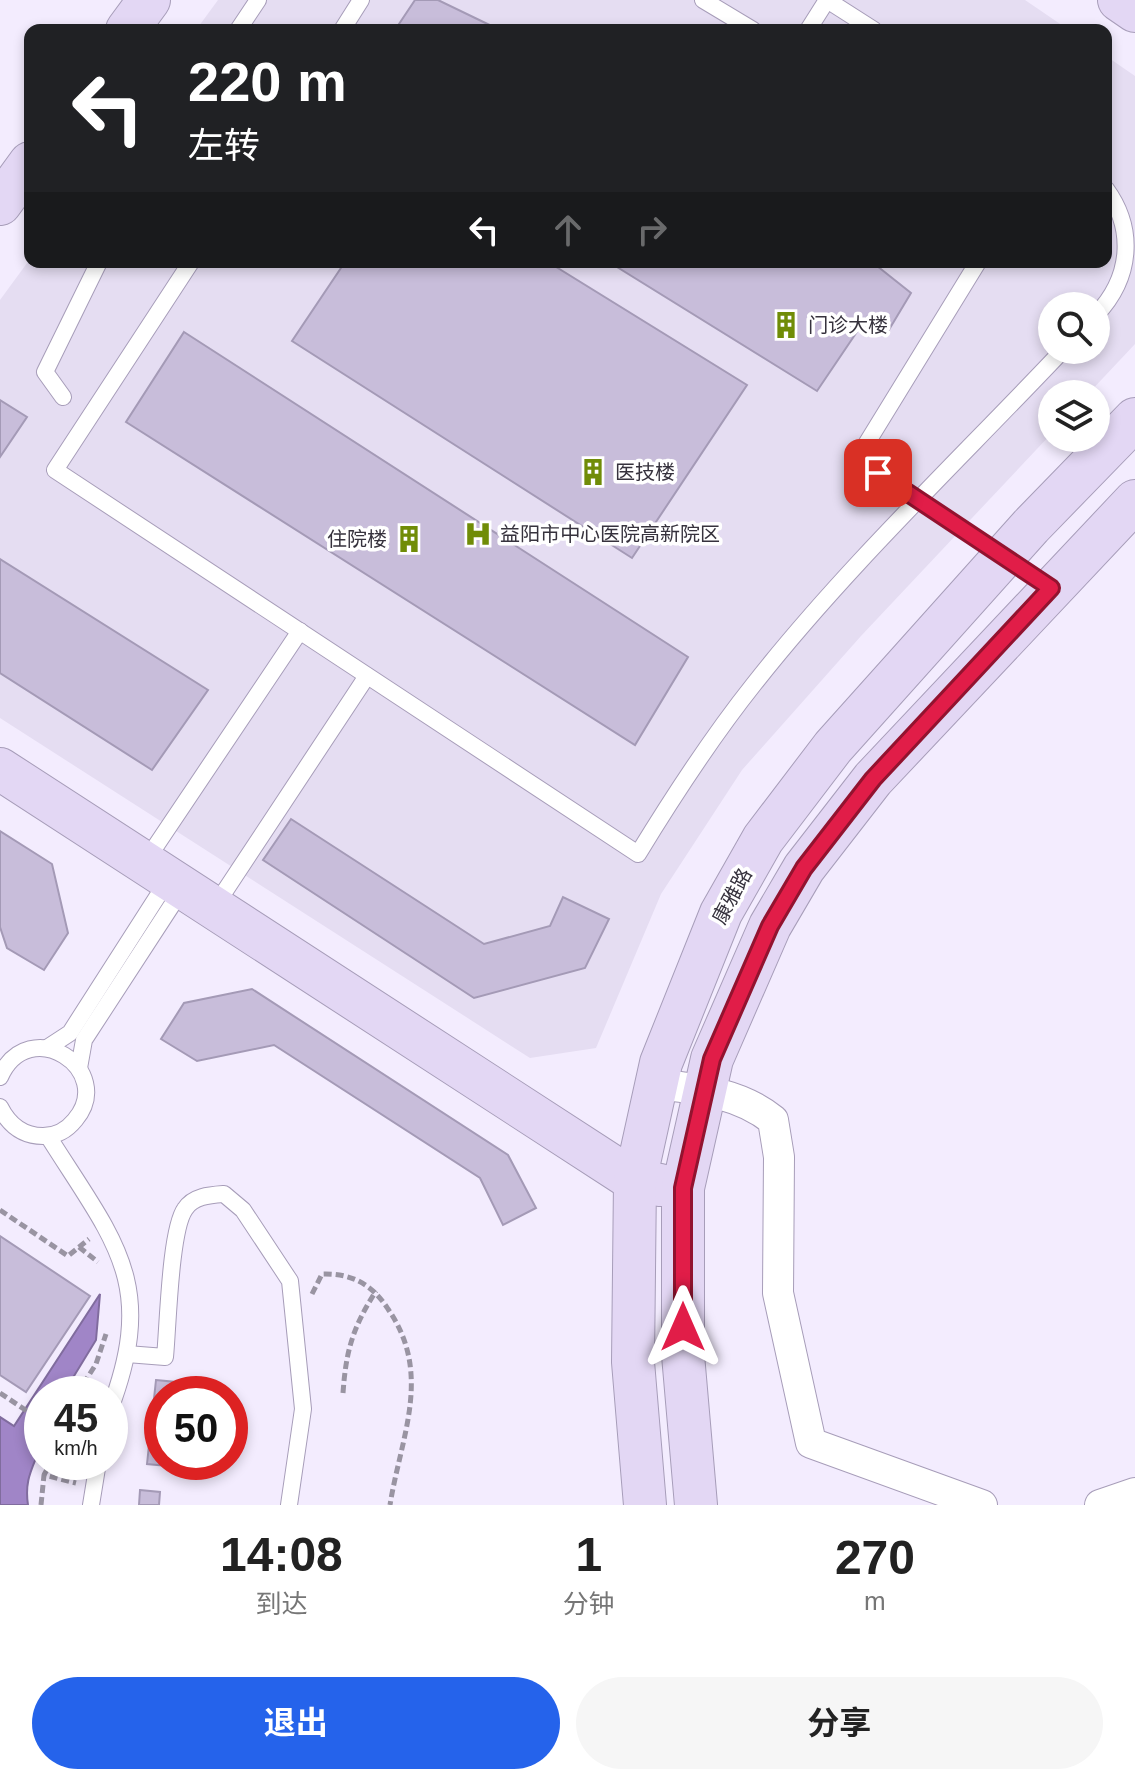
<!DOCTYPE html>
<html lang="zh">
<head>
<meta charset="utf-8">
<style>
	:root { --surface:#fff; --page:#f6f6f6; --text:#222; --muted:#767676; --accent:#2563eb }
	body { margin:0; font-family:Arial,"Noto Sans SC",sans-serif; background:var(--page); color:var(--text); height:100vh; display:flex; flex-direction:column; font-size:30px; white-space:nowrap }
	* { box-sizing:border-box; margin:0 }
	p { font-size:26px; color:var(--muted) }
	.icon { flex:none; width:44px; height:44px; fill:none; stroke:currentColor; stroke-width:2; stroke-linecap:round; stroke-linejoin:round }
	.map { position:relative; height:1505px; overflow:hidden }
	.sheet { display:flex; flex-direction:column; background:var(--surface); flex:1 }
	.sheet>* { flex:none }
	.guide { position:absolute; left:24px; top:24px; width:1088px; height:244px; border-radius:16px; box-shadow:0 4px 12px #0003; background:#202124; color:#fff; overflow:hidden }
	.buttons { position:absolute; left:1038px; top:292px; display:grid; gap:16px }
	.buttons a { display:grid; place-items:center; width:72px; height:72px; border-radius:50%; background:var(--surface); box-shadow:0 4px 12px #0003; font-size:40px }
	.speed { position:absolute; left:24px; top:1376px; display:flex; gap:16px; font-size:40px; font-weight:700; text-align:center }
	.speed>* { display:grid; place-content:center; width:104px; height:104px; border-radius:50%; background:var(--surface); box-shadow:0 4px 12px #0003; line-height:1 }
	.speed small { font-size:20px; font-weight:400 }
	.speed .limit { border:12px solid #d22; background:#fff; color:#111 }
	.pin { position:absolute; display:grid; place-items:center; width:68px; height:68px; color:#fff; margin:-34px; border-radius:16px; box-shadow:0 4px 12px #0006 }
	.me { position:absolute; width:88px; margin:-44px; rotate:0deg; stroke-linejoin:round; filter:drop-shadow(0 0 6px #0008) }
	.turn { display:flex; align-items:center; gap:28px; height:168px; padding:0 32px; font-size:36px }
	.turn .icon { width:104px; height:104px; stroke-width:2.5 }
	.turn b { display:block; font-size:56px; line-height:68px }
	.lanes { display:flex; align-items:center; height:76px; padding:0 32px; background:#0003; justify-content:center; gap:40px; direction:ltr }
	.lanes .off { opacity:.35 }
	.eta { display:flex; justify-content:space-evenly; align-items:center; height:136px; text-align:center }
	.eta b { font-size:48px; font-weight:700; line-height:56px }
	.cta { display:flex; gap:16px; margin-top:auto; padding:16px 32px }
	.cta a { flex:1; height:92px; border-radius:48px; background:var(--accent); color:#fff; font-size:32px; font-weight:700; line-height:92px; text-align:center }
	.cta a+a { background:var(--page); color:var(--text) }
	.map>svg:first-child { display:block }
</style>
</head>
<body>
<div class="map">
<svg width="1135" height="1505" viewBox="0 0 1135 1505">
	<rect width="100%" height="100%" fill="#f3ecfe"/>
	<g fill="#e5ddf2" fill-rule="evenodd">
		<polygon points="218,0 1025,0 1069,30 196,30"/>
		<path d="M1106,56L1135,76V344L1088,394H1052V433L861,636L742,770L661,894L596,1048L530,1058L0,718V300L30,259V262H1106ZM1052,306H1096V350H1052Z"/>
	</g>
	<path fill="#a085c7" stroke="#806c9e" stroke-width="2" d="M100,1294L96,1340L63,1394H42C42,1409 46,1431 41,1445C33,1468 24,1479 28,1505H0V1417L14,1426Z"/>
	<g fill="#c8bdda" stroke="#a49ab6" stroke-width="2">
		<polygon points="415,0 438,0 500,30 395,30"/>
		<polygon points="345,262 548,262 747,385 632,558 292,341"/>
		<polygon points="609,262 872,262 911,293 887,333 867,317 817,391"/>
		<polygon points="184,332 688,657 635,745 126,422"/>
		<polygon points="0,400 27,417 0,457"/>
		<polygon points="0,559 208,690 152,770 0,673"/>
		<polygon points="291,819 484,944 550,926 563,897 609,919 585,968 474,998 263,860"/>
		<polygon points="0,831 52,864 68,933 44,970 7,948 0,927"/>
		<polygon points="252,989 508,1155 536,1208 503,1225 480,1178 274,1045 197,1061 161,1039 184,1003"/>
		<polygon points="0,1236 90,1296 26,1392 0,1375"/>
		<polygon points="156,1380 176,1382 175,1394 162,1394 162,1462 167,1462 167,1466 147,1464"/>
		<polygon points="140,1490 160,1492 159,1505 139,1505"/>
	</g>
	<g fill="none" stroke-linecap="round" stroke-linejoin="round">
		<g stroke="#a79db9" stroke-width="18">
			<g id="lane">
				<polyline points="703,0 753,30"/>
				<polyline points="827,0 874,30"/>
				<polyline points="238,30 258,0"/>
				<polyline points="342,30 361,0"/>
				<polyline points="808,30 827,0"/>
				<path d="M191,262L55,470L638,854C674,795 711,738 754,684C846,567 961,458 1063,350"/>
				<polyline points="978,262 857,459 1051,588"/>
				<path d="M1096,315C1132,277 1135,229 1106,189"/>
				<polyline points="63,397 45,372 99,262"/>
				<polyline points="145,862 300,631"/>
				<polyline points="215,906 367,676"/>
				<polyline points="47,1048 70,1033 168,880"/>
				<polyline points="79,1068 84,1040 183,888"/>
				<path d="M0,1077C29,1012 117,1070 75,1120C67,1130 56,1136 43,1136C23,1136 9,1125 0,1107"/>
				<path d="M48,1136C114,1241 158,1282 110,1409"/>
				<path d="M127,1354L165,1357C168,1327 170,1230 185,1209C193,1196 210,1195 224,1194L243,1210L290,1281L303,1409L289,1505"/>
				<polyline points="91,1505 98,1462"/>
			</g>
		</g>
		<g stroke="#a79db9" stroke-width="32">
			<g id="street">
				<path d="M657,1084C698,1089 740,1093 773,1120L779,1157L778,1293L811,1443L982,1505"/>
				<polyline points="1100,1505 1135,1493"/>
			</g>
		</g>
		<g stroke="#a79db9" stroke-width="44">
			<g id="secondary">
				<polyline points="1119,0 1135,11"/>
				<polyline points="127,30 149,0"/>
				<polyline points="0,204 30,163"/>
				<polyline points="0,769 635,1181 660,1185"/>
				<polyline points="645,1505 633,1362 635,1181 661,1063 721,913 763,839 833,747 1031,526 1135,419"/>
				<polyline points="696,1505 683,1355 683,1188 712,1059 770,926 804,868 873,779 1135,501"/>
			</g>
		</g>
		<g stroke="#9994a2" stroke-width="5" stroke-dasharray="8 4" stroke-linecap="butt">
			<polyline points="0,1210 68,1256 89,1239"/>
			<polyline points="79,1247 98,1262"/>
			<path d="M312,1294L322,1274C351,1273 372,1284 388,1309C433,1374 401,1436 390,1505"/>
			<polyline points="0,1393 42,1421"/>
			<path d="M343,1393C346,1350 353,1327 376,1291"/>
			<polyline points="77,1394 96,1364 106,1334"/>
			<polyline points="44,1475 51,1462"/>
			<polyline points="41,1505 44,1475 76,1483"/>
		</g>
		<use href="#lane" stroke="#fff" stroke-width="16"/>
		<use href="#street" stroke="#fff" stroke-width="30"/>
		<use href="#secondary" stroke="#e3d7f4" stroke-width="42"/>
	</g>
	<g fill="none" stroke-linecap="round" stroke-linejoin="round">
		<g stroke="#92132f" stroke-width="20">
			<polyline id="route" points="683,1327 683,1188 712,1059 770,926 804,868 873,779 1051,588 878,473"/>
		</g>
		<use href="#route" stroke="#e11d48" stroke-width="14"/>
	</g>
	<defs>
		<g id="building-bare" transform="scale(2.16)"><path d="M-4-6H4V6H1V3H-1V6H-4ZM-2.5-4.3h1.7v1.8h-1.7ZM.8-4.3h1.7v1.8H.8ZM-2.5-1h1.7V.8h-1.7ZM.8-1h1.7V.8H.8Z" fill="#708c07" stroke="#fff" stroke-width="2.5" paint-order="stroke"/></g>
		<g id="hospital-bare" transform="scale(2.16)"><path d="M-5-5h3v3.5h4V-5h3V5h-3V1.5h-4V5h-3Z" fill="#708c07" stroke="#fff" stroke-width="2.5" paint-order="stroke"/></g>
	</defs>
	<g fill-rule="evenodd">
		<use href="#building-bare" x="786" y="325"/>
		<use href="#building-bare" x="593" y="472"/>
		<use href="#hospital-bare" x="478" y="534"/>
		<use href="#building-bare" x="409" y="539"/>
	</g>
	<g text-anchor="middle" dominant-baseline="central" stroke-width="7" stroke-linejoin="round" paint-order="stroke">
		<g font-size="20" fill="#36323d" stroke="#fff" text-anchor="start">
			<text x="808" y="325">门诊大楼</text>
			<text x="615" y="472">医技楼</text>
			<text x="500" y="534">益阳市中心医院高新院区</text>
			<text x="387" y="539" text-anchor="end">住院楼</text>
		</g>
		<g font-size="20" fill="#36323d" stroke="#fff">
			<text transform="translate(732 896) rotate(-62)">康雅路</text>
		</g>
	</g>
</svg>
<div class="buttons">
<a><svg class="icon" aria-label="search" viewBox="0 0 24 24"><circle cx="10" cy="10" r="6"/><path d="M15 15l6 6"/></svg></a>
<a><svg class="icon" aria-label="layers" viewBox="0 0 24 24"><path d="M12 4l9 5-9 5-9-5zM3 14l9 5 9-5"/></svg></a>
</div>
<div class="speed"><div>45<small>km/h</small></div><div class="limit">50</div></div>
<div class="pin" style="left:878px;top:473px;background:#d93025"><svg class="icon" aria-label="arrive" viewBox="0 0 24 24"><path d="M6 21V4h12l-3 4 3 4H6"/></svg></div>
<svg class="me" style="left:683px;top:1327px" viewBox="-20 -20 40 40"><path d="M0-17L14 15 0 8-14 15z" fill="#e11d48" stroke="#fff" stroke-width="4"/></svg>
<div class="guide">
<div class="turn"><svg class="icon" aria-label="left" viewBox="0 0 24 24"><path d="M17 20v-9H6M10 6l-5 5 5 5"/></svg><div><b>220 m</b>左转</div></div>
<div class="lanes"><svg class="icon" aria-label="left" viewBox="0 0 24 24"><path d="M17 20v-9H6M10 6l-5 5 5 5"/></svg><svg class="icon off" aria-label="ahead" viewBox="0 0 24 24"><path d="M12 20V5M6 11l6-6 6 6"/></svg><svg class="icon off" aria-label="right" viewBox="0 0 24 24"><path d="M7 20v-9h11M14 6l5 5-5 5"/></svg></div>
</div>
</div>
<section class="sheet">
<div class="eta">
<div><b>14:08</b><p>到达</p></div>
<div><b>1</b><p>分钟</p></div>
<div><b>270</b><p>m</p></div>
</div>
<div class="cta"><a>退出</a><a>分享</a></div>
</section>
</body>
</html>
